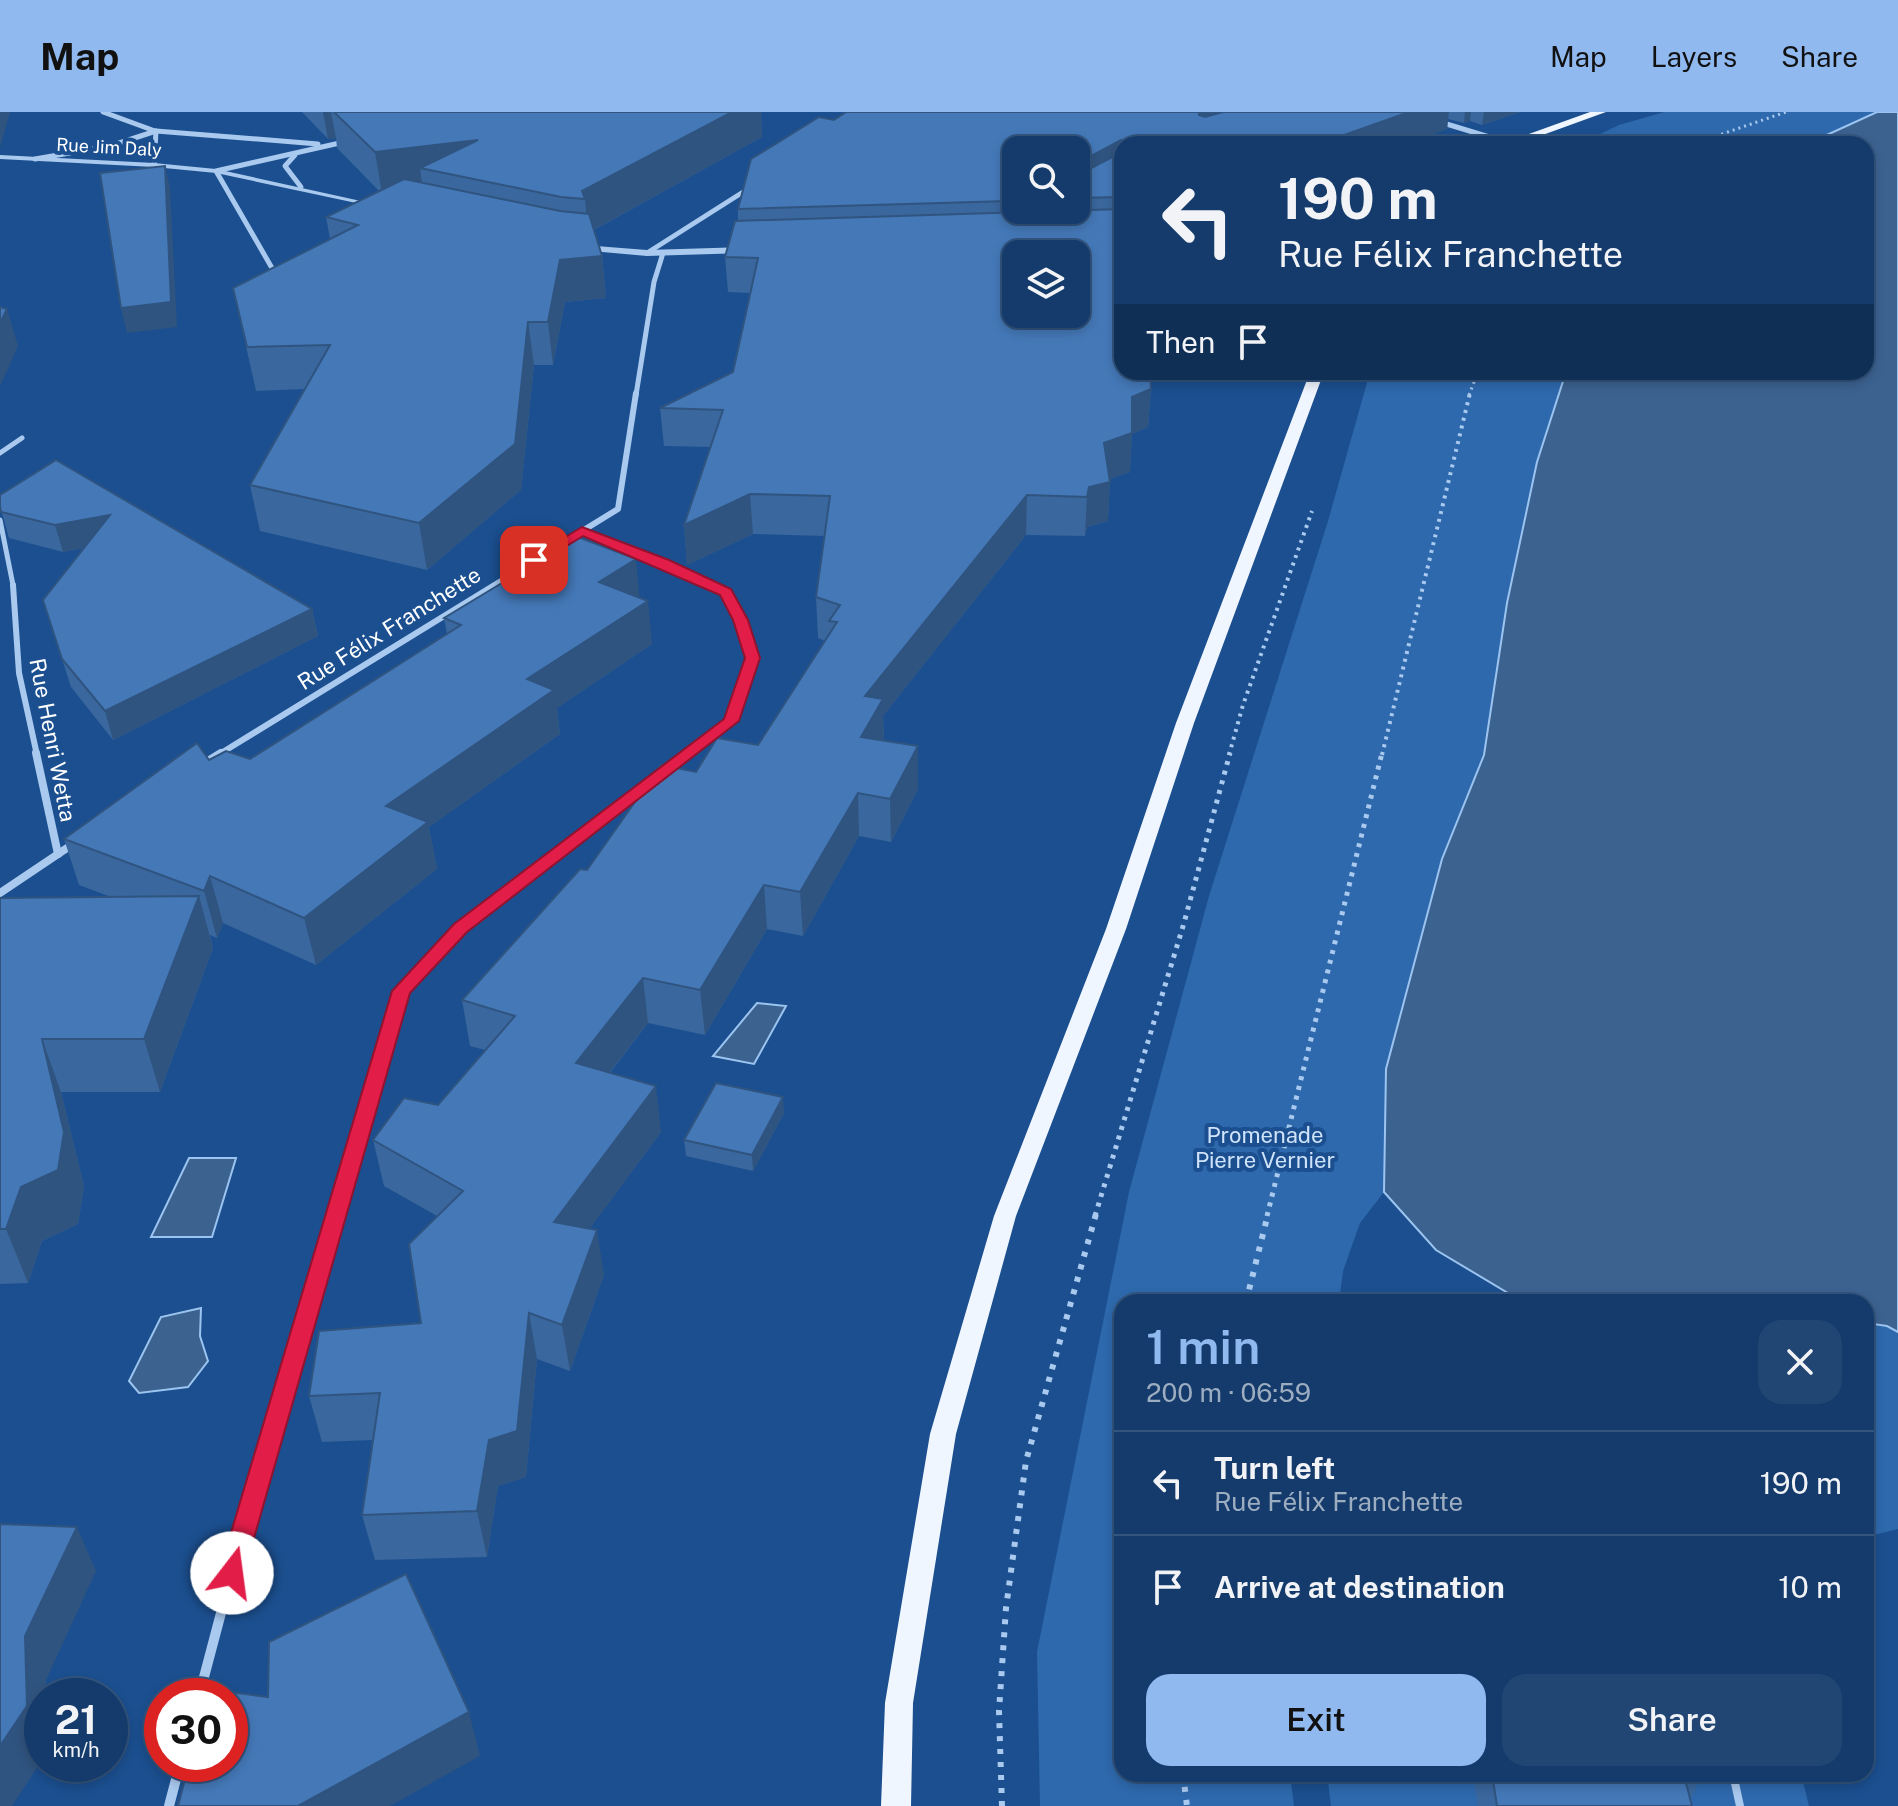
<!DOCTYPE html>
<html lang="en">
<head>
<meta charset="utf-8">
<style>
	:root { --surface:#143b6b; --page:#214673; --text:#f1f3f6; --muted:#9dadc1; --line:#33557e; --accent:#90b9f0 }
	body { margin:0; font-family:"Public Sans",sans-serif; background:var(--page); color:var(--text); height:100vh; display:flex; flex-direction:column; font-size:30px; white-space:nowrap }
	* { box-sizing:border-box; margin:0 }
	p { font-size:26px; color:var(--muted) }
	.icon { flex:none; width:44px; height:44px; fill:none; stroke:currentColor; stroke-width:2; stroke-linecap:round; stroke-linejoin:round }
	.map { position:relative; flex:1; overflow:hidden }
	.sheet { position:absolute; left:1114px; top:1182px; width:760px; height:488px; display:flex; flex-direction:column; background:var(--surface); border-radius:24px; box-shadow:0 4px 12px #0003,0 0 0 2px var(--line) }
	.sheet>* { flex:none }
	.top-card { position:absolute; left:1114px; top:24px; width:760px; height:244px; border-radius:24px; box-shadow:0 4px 12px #0003,0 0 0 2px var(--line); background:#143b6b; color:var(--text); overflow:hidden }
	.controls { position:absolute; left:1002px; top:24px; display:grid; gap:16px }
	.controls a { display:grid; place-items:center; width:88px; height:88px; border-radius:16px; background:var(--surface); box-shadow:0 4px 12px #0003,0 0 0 2px var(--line); font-size:40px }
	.speed { position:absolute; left:24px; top:1566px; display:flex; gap:16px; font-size:40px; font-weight:700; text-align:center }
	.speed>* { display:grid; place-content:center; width:104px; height:104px; border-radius:50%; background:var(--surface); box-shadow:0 4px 12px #0003,0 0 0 2px var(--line); line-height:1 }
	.speed small { font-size:20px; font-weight:400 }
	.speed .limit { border:12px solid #d22; background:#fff; color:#111 }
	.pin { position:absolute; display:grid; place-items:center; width:68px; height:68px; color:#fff; margin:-34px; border-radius:16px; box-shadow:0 4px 12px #0006 }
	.me { position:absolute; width:88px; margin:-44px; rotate:15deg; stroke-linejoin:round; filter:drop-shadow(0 0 6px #0008) }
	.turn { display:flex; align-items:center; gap:28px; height:168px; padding:0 32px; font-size:36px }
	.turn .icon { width:104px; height:104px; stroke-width:2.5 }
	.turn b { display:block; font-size:56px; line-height:68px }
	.then { display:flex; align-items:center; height:76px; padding:0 32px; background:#0003; gap:16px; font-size:30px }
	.round { display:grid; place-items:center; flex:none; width:84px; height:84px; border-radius:24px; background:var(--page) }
	.headline { display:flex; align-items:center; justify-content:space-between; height:136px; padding:0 32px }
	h1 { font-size:48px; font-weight:600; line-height:60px; color:var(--accent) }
	.primary-button { display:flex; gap:16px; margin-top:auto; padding:16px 32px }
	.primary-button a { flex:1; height:92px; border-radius:24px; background:var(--accent); color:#111; font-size:32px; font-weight:600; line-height:92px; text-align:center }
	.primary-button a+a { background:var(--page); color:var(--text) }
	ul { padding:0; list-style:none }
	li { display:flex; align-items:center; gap:24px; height:104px; padding:0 32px; border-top:2px solid var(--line) }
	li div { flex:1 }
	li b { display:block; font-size:30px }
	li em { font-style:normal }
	header { display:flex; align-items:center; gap:48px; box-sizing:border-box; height:112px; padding:0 40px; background:var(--accent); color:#111 }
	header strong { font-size:38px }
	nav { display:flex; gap:44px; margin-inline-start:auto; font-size:28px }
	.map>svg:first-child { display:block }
</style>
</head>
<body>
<header>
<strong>Map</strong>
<nav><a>Map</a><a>Layers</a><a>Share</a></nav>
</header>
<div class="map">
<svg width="1898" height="1694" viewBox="0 0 1898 1694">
	<rect width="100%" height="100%" fill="#1b4f8f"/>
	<g fill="#2e69ad">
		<polygon points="1664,0 1877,0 1807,32 1579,32 1619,13"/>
		<polygon points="1370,260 1566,260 1537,350 1507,491 1484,643 1442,747 1386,957 1384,1080 1360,1111 1343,1159 1339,1190 1122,1190 1122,1662 1290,1662 1294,1694 1040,1694 1037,1540 1129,1080 1209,784 1328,409"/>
		<polygon points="1866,1211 1888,1214 1898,1220 1898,1417 1866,1425"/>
		<polygon points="1327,1662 1801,1662 1809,1694 1331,1694"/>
	</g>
	<g fill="#3c6290" stroke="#9cc4f0" stroke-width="2">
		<polygon points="1877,0 1898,0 1898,1220 1887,1214 1866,1211 1866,1190 1523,1190 1436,1138 1384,1080 1386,957 1442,747 1484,643 1507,491 1537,350 1566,260 1866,260 1866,32 1807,32"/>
		<polygon points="757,891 786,894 754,952 713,944"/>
		<polygon points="189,1046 236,1046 212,1125 151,1125"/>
		<polygon points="201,1196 200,1224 208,1249 188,1275 139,1281 129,1269 161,1205"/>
	</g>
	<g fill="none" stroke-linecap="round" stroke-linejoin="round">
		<g stroke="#a9c9ee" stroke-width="3" stroke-dasharray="2 4" stroke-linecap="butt">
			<polyline points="1693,32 1786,0"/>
			<polyline points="1469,283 1478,260"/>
		</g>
		<g stroke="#a9c9ee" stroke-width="4" stroke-dasharray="3 5" stroke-linecap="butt">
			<polyline points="1229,643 1243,593 1312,399"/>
			<polyline points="1382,643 1470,281"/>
		</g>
		<g stroke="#a9c9ee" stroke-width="5" stroke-dasharray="4 6" stroke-linecap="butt">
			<polyline points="1095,1104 1184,811 1230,641"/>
			<polyline points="1267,1104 1382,641"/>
		</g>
		<g stroke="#a9c9ee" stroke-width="6" stroke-dasharray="5 8" stroke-linecap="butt">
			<polyline points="1246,1190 1268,1102"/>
			<polyline points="1183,1662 1187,1694"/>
			<polyline points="1002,1694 999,1599 1006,1496 1026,1349 1096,1102"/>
		</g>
		<g stroke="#a9c9ee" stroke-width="5">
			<polyline points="0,341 22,326"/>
			<polyline points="0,408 13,473"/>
		</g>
		<polyline stroke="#a9c9ee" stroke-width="8" points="1733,1662 1740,1694"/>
		<g stroke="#a9c9ee" stroke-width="5">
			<polyline points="103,0 155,19"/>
			<polyline points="1440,10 1509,31"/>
			<polyline points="295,43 285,54 301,75"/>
			<polyline points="35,47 110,34 156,19 318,32"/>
			<polyline points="154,53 156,19"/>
			<polyline points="647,141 751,75"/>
			<polyline points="276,163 216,59 344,30"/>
			<polyline points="636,283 654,170 663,141"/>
		</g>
		<g stroke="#a9c9ee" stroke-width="6">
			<polyline points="582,419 726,480 753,546 731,609 687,643"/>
			<polyline points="13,473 19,561 37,643"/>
			<polyline points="218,643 618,397 636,281"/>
		</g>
		<g stroke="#a9c9ee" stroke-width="8">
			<polyline points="36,641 58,742"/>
			<polyline points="200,654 221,641"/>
			<polyline points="664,661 690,641"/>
			<polyline points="0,781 76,730"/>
			<polyline points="335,1104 401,879 461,816 653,669"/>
		</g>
		<g stroke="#a9c9ee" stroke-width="10">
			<polyline points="199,1584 248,1399 335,1102"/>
			<polyline points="169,1694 180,1652"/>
		</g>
		<g fill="#a9c9ee" fill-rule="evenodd">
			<polygon points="0,43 154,51 216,57 379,93 375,95 216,61 154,55 0,47"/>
			<polygon points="583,133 647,138 746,135 750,138 746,141 647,144 580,138 580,134"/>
		</g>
		<g fill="#f0f6ff" fill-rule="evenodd">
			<polygon points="1590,0 1606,0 1518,32 1501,32"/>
			<polygon points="1310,260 1324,260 1194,611 1126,817 1016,1104 956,1322 913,1591 911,1694 881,1694 885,1591 930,1322 994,1104 1106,817 1176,611"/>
		</g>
	</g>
	<g fill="#3a679d" fill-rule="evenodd">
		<polygon points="302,0 761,0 762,25 594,118 602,144 606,186 565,190 553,253 534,253 521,378 427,458 260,419 250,373 304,277 256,279 233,176 330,127 326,105 379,79 337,36 336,26 328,27"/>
		<path d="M846,0H1520L1482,13L1470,9L1464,11L1448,7L1447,17L1406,32H1122V260L1151,277L1148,315L1132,322L1130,360L1110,367L1108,409L1087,415L1085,424L1026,423L883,604L884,629L918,677L891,730L859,724L803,824L767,817L705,923L648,911L610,961L661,1020L590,1116L604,1163L570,1259L537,1247L526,1365L498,1374L487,1445L375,1448L362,1403L373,1328L322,1330L309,1284L421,1211L437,1104L384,1074L373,1028L438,993L485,938L470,934L462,888L587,758L696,660L758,633L825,529L818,526L816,485L824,424L753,422L687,453L684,413L710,335L664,334L660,296L733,260L750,181L728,180L725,145L738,109V97L834,8ZM1076,38V98H1016Z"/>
		<polygon points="0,394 312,497 318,524 113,628 71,575 43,488 84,436 63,440 9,426"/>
		<polygon points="640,486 652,532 557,596 560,622 429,715 437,757 316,853 223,811 217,826 210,823 213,836 160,980 61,980 84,1074 78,1112 42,1129 28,1171 0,1172 0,786 111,785 79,773 64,727 209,648 250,647 447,522 444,506"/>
		<polygon points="784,1001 753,1059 686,1044 684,1028"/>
		<polygon points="1473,1662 1698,1662 1699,1668 1690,1689 1692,1694 1478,1694"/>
	</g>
	<g fill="#305480">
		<polygon points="0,0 10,0 0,36"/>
		<polygon points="323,0 331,0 336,26 328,27"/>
		<polygon points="732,0 761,0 762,25 588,121 585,87 582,79"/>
		<polygon points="1198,0 1299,0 1196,30"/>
		<polygon points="1409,0 1449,0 1447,17 1406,32 1338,32 1341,24"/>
		<polygon points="1465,0 1471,0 1470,9 1464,11"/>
		<polygon points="1484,0 1520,0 1482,13"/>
		<polygon points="478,28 420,56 423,77 382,82 375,40"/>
		<polygon points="1121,28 1119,61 1076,85 1076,52"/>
		<polygon points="165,54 170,76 177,215 127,221 121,196"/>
		<polygon points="1016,84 1016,98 1032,98 1031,110 1007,123 1008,89"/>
		<polygon points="602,144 606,186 565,190 553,253 548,210 560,148"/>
		<polygon points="7,197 18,234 0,274 0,211"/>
		<polygon points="528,210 534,253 521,378 427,458 419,411"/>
		<polygon points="1151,277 1148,315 1132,322 1130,360 1102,370 1104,331 1132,285"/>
		<polygon points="1110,370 1108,409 1087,415 1085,424 1087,385 1089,375"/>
		<polygon points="750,382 753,422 687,453 684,413"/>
		<polygon points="1027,383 1026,423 883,604 884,629 861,625 865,584"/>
		<polygon points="110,403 118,430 63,440 55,413"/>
		<polygon points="636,447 640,490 599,470"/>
		<polygon points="648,489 652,532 557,596 560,622 429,715 437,757 316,853 304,806 386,694 527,567"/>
		<polygon points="312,497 318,524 113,628 105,599"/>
		<polygon points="918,634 918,677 891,730 890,687"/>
		<polygon points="858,681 859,724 803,824 800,780"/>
		<polygon points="210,764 223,811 217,826 204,779"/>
		<polygon points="764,773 767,817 705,923 700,878"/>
		<polygon points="199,784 213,836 160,980 144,927"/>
		<polygon points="643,866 648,911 582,996 576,951"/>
		<polygon points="42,927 61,980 84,1074 78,1112 42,1129 28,1171 6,1117 21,1075"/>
		<polygon points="656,974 661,1020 561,1156 554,1110"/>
		<polygon points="783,985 784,1001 753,1059 752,1043"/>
		<polygon points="597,1118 604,1163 570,1259 562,1213"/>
		<polygon points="529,1201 537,1247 526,1365 498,1374 487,1445 477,1399 489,1328"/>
		<polygon points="77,1415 96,1459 46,1568 47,1584 42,1584 42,1648 12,1694 0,1694 0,1634 25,1524"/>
		<polygon points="469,1600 480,1644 390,1694 298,1694"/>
	</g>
	<g fill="#4478b7" stroke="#305480" stroke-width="2" fill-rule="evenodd">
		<polygon points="334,0 732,0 582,79 585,87 561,85 420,56 478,28 375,40"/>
		<polygon points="846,0 1199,0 1199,3 1205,5 1223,0 1409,0 1341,24 1343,30 1338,32 1128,32 1129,31 1121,28 1076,52 1076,38 1016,38 1016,84 1008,89 738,97 751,47 819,5 834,8"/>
		<polygon points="1122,40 1122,85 1076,86 1076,61 1080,62"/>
		<polygon points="165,54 171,190 121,196 100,61"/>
		<polygon points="404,67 560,99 589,102 602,144 560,148 548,210 528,210 515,332 419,411 250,373 330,233 247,235 233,176 358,113 326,105"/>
		<path d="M1122,97V260H1150L1151,277L1132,285V321L1104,331L1110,370L1089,375L1087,385L1027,383L865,584L883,587L861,625L918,634L890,687L858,681L800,780L764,773L700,878L643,866L576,951L656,974L554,1110L597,1118L562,1213L529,1201L517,1319L489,1328L477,1399L362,1403L380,1281L309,1284L319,1219L421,1211L409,1132L463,1079L373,1028L404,986L438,993L515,904L462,888L580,757L587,758L661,653L696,660L717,626L758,633L837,510L829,509L840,493L816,485L830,384L750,382L684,413L723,298L660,296L733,260L758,146L725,145L735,109ZM1016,142H1076V202H1016Z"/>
		<polygon points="0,195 7,197 0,211"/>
		<polygon points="56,348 312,497 105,599 62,547 43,488 110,403 55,413 1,400 0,394 0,383"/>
		<polygon points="578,425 636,447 599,470 648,489 527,567 554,578 386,694 428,710 304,806 210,764 204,779 64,727 197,631 209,648 226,639 250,647 461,513 444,506"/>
		<polygon points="199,784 144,927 42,927 64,1020 58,1058 21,1075 6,1117 0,1117 0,786"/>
		<polygon points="716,971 783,985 752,1043 684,1028"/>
		<polygon points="0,1412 77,1415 25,1524 27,1594 0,1634"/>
		<polygon points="406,1462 469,1600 298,1694 178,1694 189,1652 230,1652 230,1584 206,1584 208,1577 268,1585 269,1530"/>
		<polygon points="1492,1662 1698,1662 1699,1668 1685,1667 1692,1694 1497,1694"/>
	</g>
	<polygon fill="#e11d48" stroke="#92132f" stroke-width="2" points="582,415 669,448 731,477 748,508 760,546 739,609 467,820 410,881 244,1461 240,1468 232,1471 223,1468 219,1461 392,879 454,812 724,607 745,546 733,508 720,483 583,424 539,451 529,451 527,448"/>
	<g text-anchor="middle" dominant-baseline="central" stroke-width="8" stroke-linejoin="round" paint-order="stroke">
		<g font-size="18" fill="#fff" stroke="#1b4f8f">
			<text transform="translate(109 35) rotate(3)">Rue Jim Daly</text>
		</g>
		<g font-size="22" fill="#fff" stroke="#1b4f8f">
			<text transform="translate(389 516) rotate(-32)">Rue Félix Franchette</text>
			<text transform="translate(53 628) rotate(79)">Rue Henri Wetta</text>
		</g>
		<g font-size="22" fill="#cfe3fa" stroke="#1b4f8f">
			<text x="1265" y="1023">Promenade<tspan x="1265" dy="25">Pierre Vernier</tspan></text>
		</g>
	</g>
</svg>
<div class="controls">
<a><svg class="icon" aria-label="search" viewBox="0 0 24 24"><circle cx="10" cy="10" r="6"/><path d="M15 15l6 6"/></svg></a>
<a><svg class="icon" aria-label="layers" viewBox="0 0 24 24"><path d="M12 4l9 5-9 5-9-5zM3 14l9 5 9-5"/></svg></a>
</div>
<div class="speed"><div>21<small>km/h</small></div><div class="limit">30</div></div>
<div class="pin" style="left:534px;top:448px;background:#d93025"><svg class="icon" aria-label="arrive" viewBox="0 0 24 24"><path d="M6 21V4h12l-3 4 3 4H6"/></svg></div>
<svg class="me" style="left:232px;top:1461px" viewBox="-20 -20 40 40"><circle r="19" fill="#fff"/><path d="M0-13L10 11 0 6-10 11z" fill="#e11d48"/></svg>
<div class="top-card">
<div class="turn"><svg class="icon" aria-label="left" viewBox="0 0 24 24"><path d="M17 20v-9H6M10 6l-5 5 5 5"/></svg><div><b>190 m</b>Rue Félix Franchette</div></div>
<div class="then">Then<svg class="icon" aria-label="arrive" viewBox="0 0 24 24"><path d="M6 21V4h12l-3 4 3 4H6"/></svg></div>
</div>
<section class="sheet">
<div class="headline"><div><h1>1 min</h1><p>200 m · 06:59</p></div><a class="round"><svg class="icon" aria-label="close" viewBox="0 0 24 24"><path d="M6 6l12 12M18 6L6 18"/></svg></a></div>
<ul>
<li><svg class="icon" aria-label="left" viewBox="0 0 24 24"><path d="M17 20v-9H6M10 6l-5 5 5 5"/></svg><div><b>Turn left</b><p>Rue Félix Franchette</p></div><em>190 m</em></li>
<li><svg class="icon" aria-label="arrive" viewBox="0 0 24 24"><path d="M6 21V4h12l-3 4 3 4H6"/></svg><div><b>Arrive at destination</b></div><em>10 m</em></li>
</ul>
<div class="primary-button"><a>Exit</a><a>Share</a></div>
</section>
</div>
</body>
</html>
